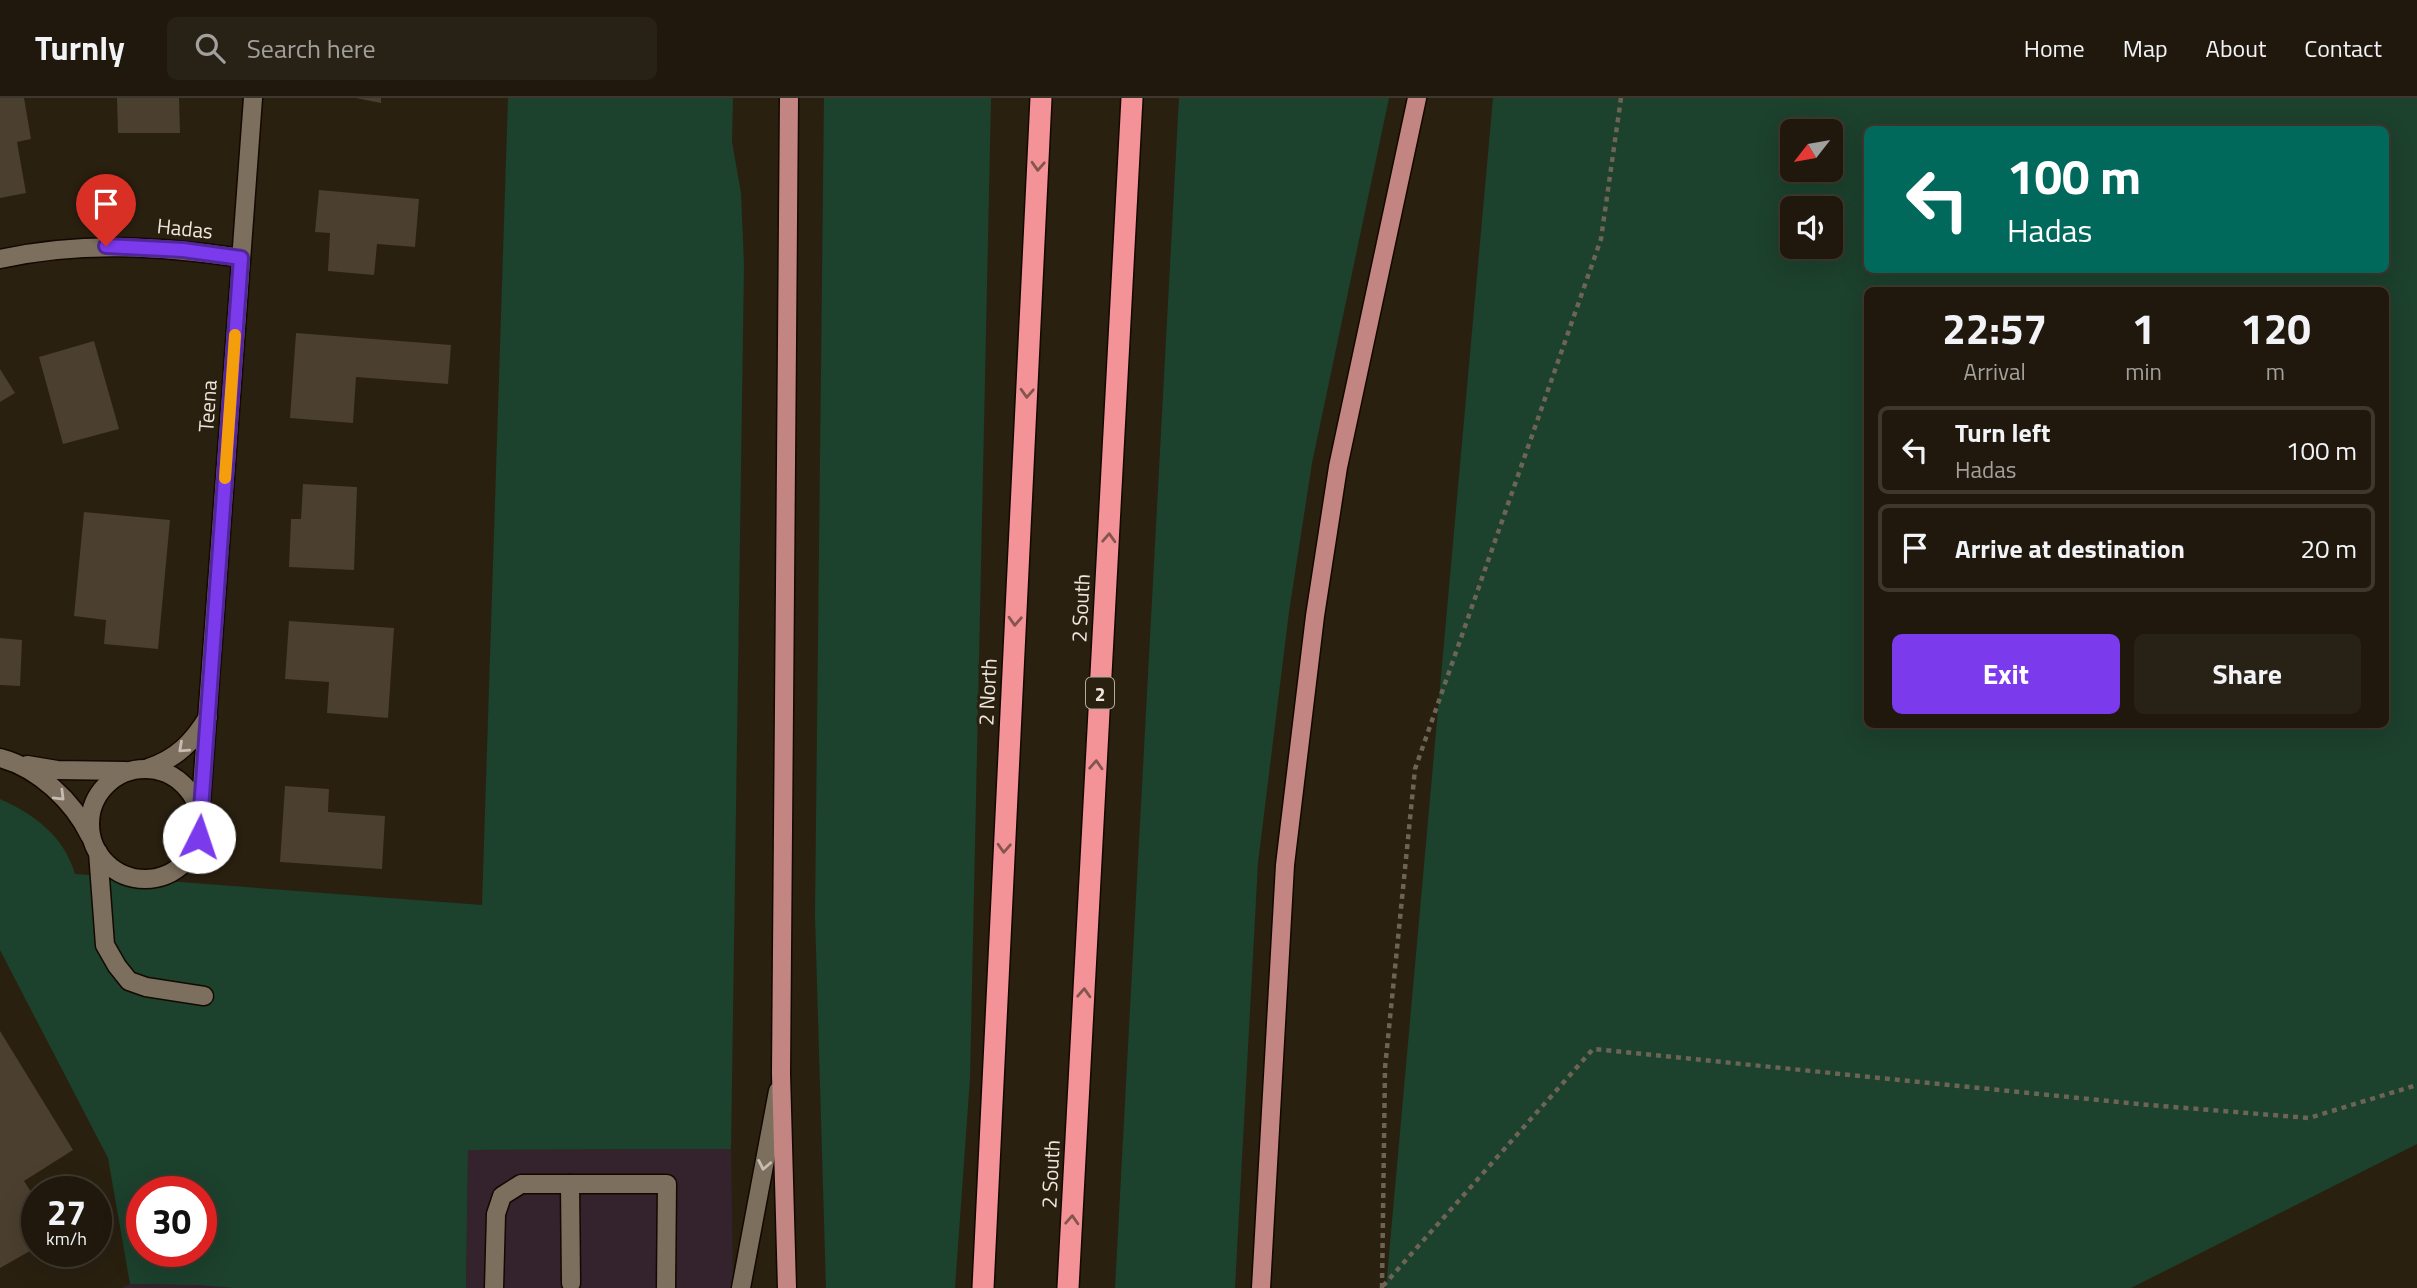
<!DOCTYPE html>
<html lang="en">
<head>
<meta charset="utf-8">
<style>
	:root { --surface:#20180c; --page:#282115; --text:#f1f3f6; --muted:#a2a09d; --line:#3d372d; --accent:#7c3aed }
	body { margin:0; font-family:"Titillium Web",sans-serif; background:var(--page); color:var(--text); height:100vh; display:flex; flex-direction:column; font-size:26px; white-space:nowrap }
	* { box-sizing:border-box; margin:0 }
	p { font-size:23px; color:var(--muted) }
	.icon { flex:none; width:38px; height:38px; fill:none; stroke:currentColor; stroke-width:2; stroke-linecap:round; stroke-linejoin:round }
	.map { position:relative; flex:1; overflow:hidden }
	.panel { position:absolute; left:1864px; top:189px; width:525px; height:441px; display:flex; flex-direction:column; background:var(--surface); border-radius:10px; box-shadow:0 7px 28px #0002,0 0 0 2px var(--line) }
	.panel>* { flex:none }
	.guide { position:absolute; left:1864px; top:28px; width:525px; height:147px; border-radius:10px; box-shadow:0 7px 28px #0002,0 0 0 2px var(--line); background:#00695c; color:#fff; overflow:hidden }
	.needle { width:46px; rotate:239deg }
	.buttons { position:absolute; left:1780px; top:21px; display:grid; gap:14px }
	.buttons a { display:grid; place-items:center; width:63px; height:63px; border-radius:10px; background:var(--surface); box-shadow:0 7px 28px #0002,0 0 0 2px var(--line); font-size:35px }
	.speed { position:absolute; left:21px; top:1078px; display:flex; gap:14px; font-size:35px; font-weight:700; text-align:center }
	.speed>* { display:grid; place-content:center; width:91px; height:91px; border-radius:50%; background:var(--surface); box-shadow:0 7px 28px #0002,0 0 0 2px var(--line); line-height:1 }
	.speed small { font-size:18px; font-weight:400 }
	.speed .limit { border:10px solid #d22; background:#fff; color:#111 }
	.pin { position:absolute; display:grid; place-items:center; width:60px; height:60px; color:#fff; margin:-72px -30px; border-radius:50% 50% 50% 0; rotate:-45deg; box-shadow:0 0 7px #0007 }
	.pin .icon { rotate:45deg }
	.me { position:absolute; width:77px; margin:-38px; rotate:4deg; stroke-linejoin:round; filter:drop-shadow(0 0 5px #0008) }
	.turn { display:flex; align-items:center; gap:24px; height:147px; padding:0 28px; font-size:32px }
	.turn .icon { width:91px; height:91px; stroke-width:2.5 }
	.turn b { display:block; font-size:49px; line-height:60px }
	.eta { display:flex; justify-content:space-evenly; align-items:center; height:119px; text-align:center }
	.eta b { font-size:42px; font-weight:700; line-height:49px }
	.action { display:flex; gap:14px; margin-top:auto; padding:14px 28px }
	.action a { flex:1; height:80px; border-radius:10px; background:var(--accent); color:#fff; font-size:28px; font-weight:700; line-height:80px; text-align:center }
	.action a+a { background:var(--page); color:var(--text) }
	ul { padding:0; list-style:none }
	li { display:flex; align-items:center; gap:21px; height:88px; margin:0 14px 10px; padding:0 14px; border:4px solid var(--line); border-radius:10px }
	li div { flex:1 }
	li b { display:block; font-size:26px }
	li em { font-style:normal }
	header { display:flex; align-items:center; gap:42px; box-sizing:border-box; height:98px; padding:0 35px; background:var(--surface); border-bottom:2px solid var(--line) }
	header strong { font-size:33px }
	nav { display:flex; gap:38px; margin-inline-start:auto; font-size:24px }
	.search { width:490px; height:63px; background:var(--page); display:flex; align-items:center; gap:18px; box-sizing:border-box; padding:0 24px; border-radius:10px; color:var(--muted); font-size:26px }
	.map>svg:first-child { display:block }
</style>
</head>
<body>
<header>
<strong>Turnly</strong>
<div class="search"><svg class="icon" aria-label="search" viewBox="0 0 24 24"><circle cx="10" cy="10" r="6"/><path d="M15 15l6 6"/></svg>Search here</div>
<nav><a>Home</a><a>Map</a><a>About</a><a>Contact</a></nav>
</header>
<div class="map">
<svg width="2417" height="1190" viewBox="0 0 2417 1190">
	<rect width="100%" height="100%" fill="#2a2010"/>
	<g fill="#34232d">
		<polygon points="731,1051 733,1190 466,1190 468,1052"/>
		<polygon points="130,1186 197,1187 234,1190 122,1190"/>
	</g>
	<g fill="#1c412d" fill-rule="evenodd">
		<path d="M508,0H733L732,44L741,95L744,166L731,1051L468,1052L466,1190H234L197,1187L130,1186L108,1060L0,852V701C34,716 64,738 75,776L482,807ZM142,1094H201V1153H142Z"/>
		<polygon points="824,0 991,0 970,980 955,1190 826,1190 815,817"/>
		<polygon points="1179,0 1389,0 1312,365 1289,514 1258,765 1235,1190 1115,1190"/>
		<path d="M1493,0H2417V1046L2131,1190H1386ZM1867,32H2385V172H1867ZM1830,33V72H1792V33ZM1830,110V149H1792V110ZM2385,192V626H1867V192Z"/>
	</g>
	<g fill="#4b3f2f">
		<polygon points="0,0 24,0 31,41 17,44 26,95 0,100"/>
		<polygon points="117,0 179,0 180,35 118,35"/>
		<polygon points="356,0 381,0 381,5"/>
		<polygon points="319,92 419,101 415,149 377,146 374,177 328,173 330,135 315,134"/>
		<polygon points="296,235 451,247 448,286 356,279 353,325 290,320"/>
		<polygon points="94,243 119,331 63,346 39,259"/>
		<polygon points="0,271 15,295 0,304"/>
		<polygon points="303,386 357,389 354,472 289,469 291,421 301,421"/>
		<polygon points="84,414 170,422 158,551 104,546 106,522 74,518"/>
		<polygon points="289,523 394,530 388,620 327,615 329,584 285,581"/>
		<polygon points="0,540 22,542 20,588 0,587"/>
		<polygon points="285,688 329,691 328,714 385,718 382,771 280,764"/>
		<polygon points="0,933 73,1052 24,1083 37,1103 37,1149 0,1170"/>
	</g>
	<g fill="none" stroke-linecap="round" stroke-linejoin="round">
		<g stroke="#130900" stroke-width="21">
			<g id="minor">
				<path d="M0,161C81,143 160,148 241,160"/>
				<path d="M0,660C38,670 73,703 90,738"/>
				<polyline points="27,667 57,672 125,673"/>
				<path d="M148,670C176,661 193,644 208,619"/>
				<circle cx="145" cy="726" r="55"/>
				<polyline points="200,718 253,0"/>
				<polyline points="98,754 105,847 117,868 129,883 146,889 204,898"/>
				<polyline points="570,1086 571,1185"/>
				<polyline points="494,1190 496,1116 502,1098 521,1086 667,1086 666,1190"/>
				<polyline points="741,1190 778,993"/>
			</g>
		</g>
		<g stroke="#130900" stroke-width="21">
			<g id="major">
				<polyline points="787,1190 781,976 789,0"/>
				<polyline points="1261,1190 1285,767 1315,518 1338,369 1417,0"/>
			</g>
		</g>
		<g stroke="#130900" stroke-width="24">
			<g id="highway">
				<polyline points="983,1190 1041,0"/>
				<polyline points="1068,1190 1132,0"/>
			</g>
		</g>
		<g stroke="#6d6456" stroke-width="4.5" stroke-dasharray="5 5" stroke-linecap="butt">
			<polyline points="1383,1188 1593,951 2149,1007 2309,1020 2417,987"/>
			<polyline points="1382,1190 1385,970 1415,671 1601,141 1621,0"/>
		</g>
		<use href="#minor" stroke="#7c6f5e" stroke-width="18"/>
		<use href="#major" stroke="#c38581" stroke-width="18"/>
		<use href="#highway" stroke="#f39398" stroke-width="21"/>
	</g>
	<defs><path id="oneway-chevron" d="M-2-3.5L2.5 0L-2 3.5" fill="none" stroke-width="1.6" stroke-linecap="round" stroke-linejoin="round" transform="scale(1.75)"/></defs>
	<g stroke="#84544d">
		<use href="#oneway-chevron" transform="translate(1038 68) rotate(93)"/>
		<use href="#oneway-chevron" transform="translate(1027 295) rotate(93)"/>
		<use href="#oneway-chevron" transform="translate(1109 440) rotate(-87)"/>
		<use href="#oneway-chevron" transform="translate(1015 523) rotate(93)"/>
		<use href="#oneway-chevron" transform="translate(1096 667) rotate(-87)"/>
		<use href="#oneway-chevron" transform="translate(1004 750) rotate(93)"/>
		<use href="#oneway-chevron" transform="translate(1084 895) rotate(-87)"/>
		<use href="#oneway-chevron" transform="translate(1072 1122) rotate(-87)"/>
	</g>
	<g stroke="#c6bcb1">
		<use href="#oneway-chevron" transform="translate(183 650) rotate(138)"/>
		<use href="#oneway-chevron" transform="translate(60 698) rotate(45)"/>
		<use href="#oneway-chevron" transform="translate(764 1067) rotate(101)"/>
	</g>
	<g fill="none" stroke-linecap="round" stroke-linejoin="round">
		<g stroke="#51269a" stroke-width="18">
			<polyline id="route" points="106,148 183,152 241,160 199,739"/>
		</g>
		<use href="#route" stroke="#7c3aed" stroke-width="12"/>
		<polyline stroke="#f59e0b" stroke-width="12" points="225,380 235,237"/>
	</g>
	<g text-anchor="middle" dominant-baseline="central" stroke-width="6" stroke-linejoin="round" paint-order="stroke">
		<rect fill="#2a2010" stroke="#b3aba0" stroke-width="2" x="1086" y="579.5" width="28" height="31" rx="5"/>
		<g font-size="19" font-weight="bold" fill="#eee6dd">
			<text x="1100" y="595">2</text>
		</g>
		<g font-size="21" fill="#eee6dd" stroke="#2a2010">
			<text transform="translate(185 130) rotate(6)">Hadas</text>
			<text transform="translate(207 308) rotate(-86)">Teena</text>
			<text transform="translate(1080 510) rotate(-87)">2 South</text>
			<text transform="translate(987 594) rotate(-87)">2 North</text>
			<text transform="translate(1050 1076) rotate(-87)">2 South</text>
		</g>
	</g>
</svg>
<div class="buttons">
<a><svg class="needle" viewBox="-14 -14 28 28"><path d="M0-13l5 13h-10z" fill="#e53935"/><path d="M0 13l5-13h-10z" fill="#a2a09d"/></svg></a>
<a><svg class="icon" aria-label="sound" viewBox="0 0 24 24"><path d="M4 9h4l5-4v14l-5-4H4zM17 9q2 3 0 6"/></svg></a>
</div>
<div class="speed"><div>27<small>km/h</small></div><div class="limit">30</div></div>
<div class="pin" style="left:106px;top:148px;background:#d93025"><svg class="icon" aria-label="arrive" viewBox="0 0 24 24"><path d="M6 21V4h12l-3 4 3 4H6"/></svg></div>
<svg class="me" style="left:199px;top:739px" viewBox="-20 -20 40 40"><circle r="19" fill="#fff"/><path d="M0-13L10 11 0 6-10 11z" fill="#7c3aed"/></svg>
<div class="guide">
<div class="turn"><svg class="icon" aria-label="left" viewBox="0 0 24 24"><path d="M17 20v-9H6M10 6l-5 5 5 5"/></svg><div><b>100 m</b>Hadas</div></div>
</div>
<section class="panel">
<div class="eta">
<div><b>22:57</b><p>Arrival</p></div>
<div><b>1</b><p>min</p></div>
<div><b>120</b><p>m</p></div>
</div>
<ul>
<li><svg class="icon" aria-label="left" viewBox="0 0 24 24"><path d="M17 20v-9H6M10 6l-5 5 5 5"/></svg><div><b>Turn left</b><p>Hadas</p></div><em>100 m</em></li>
<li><svg class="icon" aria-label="arrive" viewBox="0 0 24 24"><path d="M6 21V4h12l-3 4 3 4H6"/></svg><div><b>Arrive at destination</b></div><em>20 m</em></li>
</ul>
<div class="action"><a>Exit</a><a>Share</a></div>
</section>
</div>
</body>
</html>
